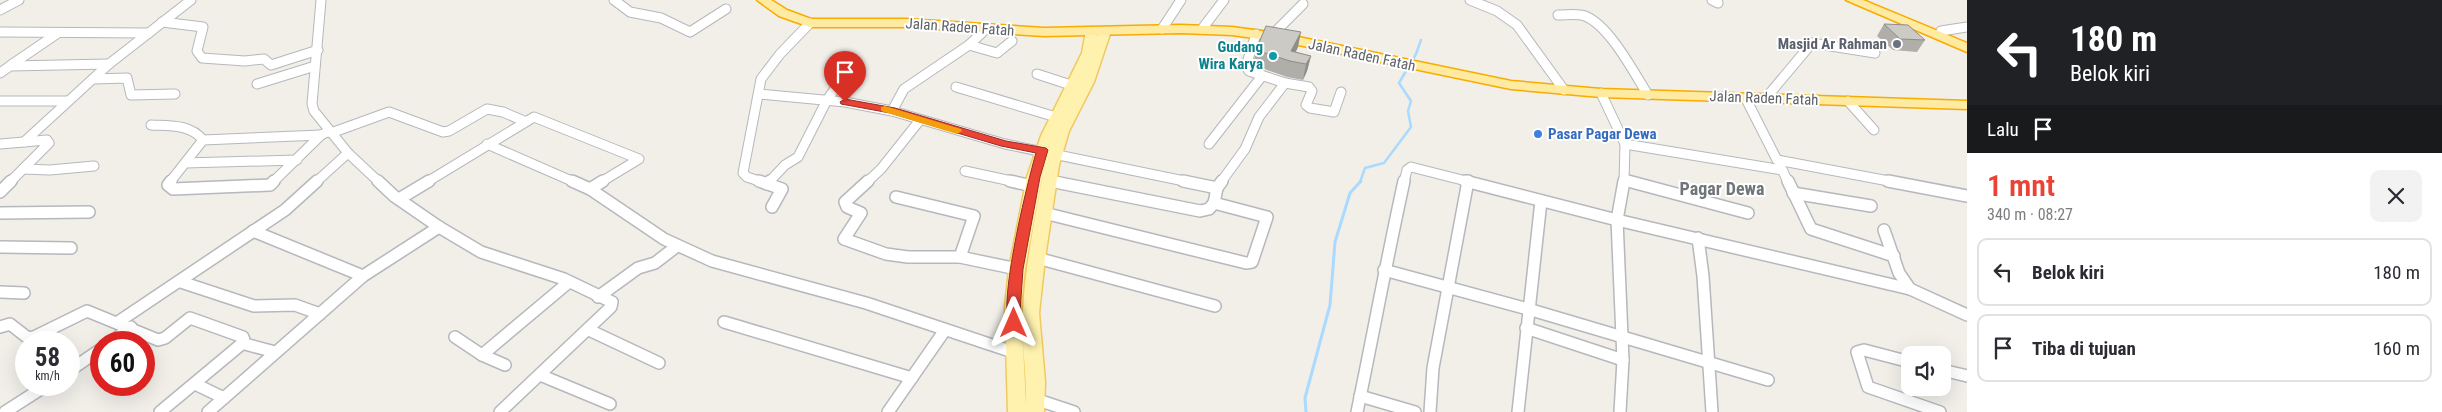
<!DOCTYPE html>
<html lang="id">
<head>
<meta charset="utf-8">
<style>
	:root { --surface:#fff; --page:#f2f2f3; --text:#2b2b33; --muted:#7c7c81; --line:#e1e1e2; --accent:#ea4335 }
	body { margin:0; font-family:"Roboto Condensed",sans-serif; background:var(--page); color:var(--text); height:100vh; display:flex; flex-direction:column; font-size:19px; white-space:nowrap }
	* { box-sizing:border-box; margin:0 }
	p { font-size:16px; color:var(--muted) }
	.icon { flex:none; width:28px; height:28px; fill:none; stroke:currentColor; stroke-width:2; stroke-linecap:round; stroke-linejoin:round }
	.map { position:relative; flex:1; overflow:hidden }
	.details { display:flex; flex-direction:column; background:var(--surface); width:475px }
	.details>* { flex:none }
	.banner { background:#202124; color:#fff; overflow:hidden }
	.controls { position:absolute; left:1901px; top:346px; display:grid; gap:10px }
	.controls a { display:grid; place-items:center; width:50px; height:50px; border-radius:10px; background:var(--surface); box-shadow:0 5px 20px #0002; font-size:25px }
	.speed { position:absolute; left:15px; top:331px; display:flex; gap:10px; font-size:25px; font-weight:700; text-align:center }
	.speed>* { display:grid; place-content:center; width:65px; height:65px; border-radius:50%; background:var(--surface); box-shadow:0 5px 20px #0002; line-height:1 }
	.speed small { font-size:12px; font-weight:400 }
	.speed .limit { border:8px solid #d22; background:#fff; color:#111 }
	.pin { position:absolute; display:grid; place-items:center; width:42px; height:42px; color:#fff; margin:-51px -21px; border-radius:50% 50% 50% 0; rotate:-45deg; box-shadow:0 0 5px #0007 }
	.pin .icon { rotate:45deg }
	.me { position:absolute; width:55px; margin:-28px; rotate:0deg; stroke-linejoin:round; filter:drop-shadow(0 0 4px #0008) }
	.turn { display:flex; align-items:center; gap:18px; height:105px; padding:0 20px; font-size:22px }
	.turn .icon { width:65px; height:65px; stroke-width:2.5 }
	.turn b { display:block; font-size:35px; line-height:42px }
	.then { display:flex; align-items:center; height:48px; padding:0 20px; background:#0003; gap:10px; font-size:19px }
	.round { display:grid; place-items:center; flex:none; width:52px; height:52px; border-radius:10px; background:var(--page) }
	.headline { display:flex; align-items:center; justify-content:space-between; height:85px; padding:0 20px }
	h1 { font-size:30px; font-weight:600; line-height:38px; color:var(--accent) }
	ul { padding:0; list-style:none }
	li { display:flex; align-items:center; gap:15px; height:68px; margin:0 10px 8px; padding:0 10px; border:2px solid var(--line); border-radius:10px }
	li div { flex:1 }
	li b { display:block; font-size:19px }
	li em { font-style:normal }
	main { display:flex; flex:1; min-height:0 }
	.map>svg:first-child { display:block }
</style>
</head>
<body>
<main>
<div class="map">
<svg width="1967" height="412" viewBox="0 0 1967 412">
	<rect width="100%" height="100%" fill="#f1efe8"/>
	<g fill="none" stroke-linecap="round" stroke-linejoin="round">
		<polyline stroke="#aadaff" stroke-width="2.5" points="1360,182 1365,168 1384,163 1411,127 1408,111 1411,101 1399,83 1416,54 1421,40"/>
		<polyline stroke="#aadaff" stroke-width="3" points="1306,412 1305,398 1330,305 1335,242 1350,193 1361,181"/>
		<g stroke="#b5b8bc" stroke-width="11">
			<g id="minor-far1">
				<polyline points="321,0 312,104 314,111 348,153 379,182"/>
				<polyline points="614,0 630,12 661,18 690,32 726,9"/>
				<polyline points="1470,0 1497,11 1517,25 1564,90"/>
				<polyline points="1712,0 1718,3"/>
				<polyline points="0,10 19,0"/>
				<path d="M1558,15C1567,15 1577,13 1585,16C1610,26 1634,73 1648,95"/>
				<polyline points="162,22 203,27 197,51 202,58 245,61 264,59 271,65 318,50"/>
				<polyline points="1162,29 1181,0"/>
				<polyline points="1202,29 1224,0"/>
				<polyline points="1941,31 1967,27"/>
				<polyline points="0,32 149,33"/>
				<polyline points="1256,34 1246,66 1249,71 1285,83 1309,87 1312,91 1306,105 1310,108 1334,112 1341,92"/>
				<polyline points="1271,36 1303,4"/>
				<polyline points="969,45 997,53 1012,41"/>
				<polyline points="11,65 58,33"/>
				<polyline points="0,73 10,66 109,64"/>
				<polyline points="1037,74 1074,86"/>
				<polyline points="93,79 127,78 131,95 175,94"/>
				<polyline points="257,84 315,66"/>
				<polyline points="956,87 1056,117"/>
				<polyline points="1601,93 1625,144 1782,170"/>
				<polyline points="759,94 845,102 892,111 1005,144 1189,182"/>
				<polyline points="1746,99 1777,160 1894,182"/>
				<polyline points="1765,99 1812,43 1875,53"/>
				<polyline points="0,101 68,101"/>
				<polyline points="1848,101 1874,130"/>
				<polyline points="892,111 904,89 969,45 986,29"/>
				<path d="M151,125C170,126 190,124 203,140"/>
				<polyline points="331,133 389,112 443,132 449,131 487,109 503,112 524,121"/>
				<polyline points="321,135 329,131"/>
				<polyline points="24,142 109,64 191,0"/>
				<polyline points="0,144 47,140 49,143 10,182"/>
				<polyline points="487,144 574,182"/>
				<polyline points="1209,144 1262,76"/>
				<polyline points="185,163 297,160"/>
				<polyline points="1780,165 1788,182"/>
				<polyline points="23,169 50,170 94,166"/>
				<polyline points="965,171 1016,182"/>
				<polyline points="1624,180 1632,182"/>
				<polyline points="1050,181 1056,182"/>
				<polyline points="170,182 203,140 321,135"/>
				<polyline points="273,182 321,135"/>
				<polyline points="316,182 348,153"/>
				<polyline points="427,182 534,117 639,159 601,182"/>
				<polyline points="762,182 747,177 743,173 761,79 780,54 810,23"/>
				<polyline points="769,182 785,165 798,157 827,100 843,77"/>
				<polyline points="867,182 881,169 920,120"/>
				<polyline points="1221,182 1245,149 1259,117 1285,83"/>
				<polyline points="1404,182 1407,170 1411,167 1470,182"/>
				<polyline points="1624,182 1625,144"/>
			</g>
		</g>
		<g stroke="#b5b8bc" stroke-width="14">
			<g id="minor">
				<polyline points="171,181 168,185 173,189 270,185 274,181"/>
				<polyline points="378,181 394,196 439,227 481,252 564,279 612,302 611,307 500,412"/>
				<polyline points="572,181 590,189 664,239 712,261 866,303 1016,353"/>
				<polyline points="759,181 782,189 772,207"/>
				<polyline points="868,181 845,202 847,207 861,213 844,239 886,254 908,257 960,257 1017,269"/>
				<polyline points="1010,181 1033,186"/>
				<polyline points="1050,181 1200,211 1209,209 1214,203"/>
				<polyline points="1183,181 1217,188"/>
				<polyline points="1465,181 1617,220 1910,289 1967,315"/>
				<polyline points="1628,181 1748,213"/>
				<polyline points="1788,181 1811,229 1894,256"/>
				<polyline points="1888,181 1967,196"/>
				<polyline points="767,184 770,181"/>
				<polyline points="590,189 603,181"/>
				<polyline points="0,192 11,181"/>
				<polyline points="1793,193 1871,206"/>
				<polyline points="896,197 974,216 960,257"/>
				<polyline points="399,199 429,181"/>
				<polyline points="0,213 89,212"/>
				<polyline points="1044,213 1246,263 1252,262 1267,217 1214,203 1217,188 1222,181"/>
				<polyline points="1884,230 1899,273 1910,289"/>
				<polyline points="253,231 363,276"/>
				<polyline points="1698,238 1703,276 1712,412"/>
				<polyline points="0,247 71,248"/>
				<polyline points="1037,258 1215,306"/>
				<polyline points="1384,270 1528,309 1768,380"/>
				<polyline points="181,282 254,306 295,305 320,314"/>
				<polyline points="0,292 24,293"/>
				<polyline points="598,297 638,268 655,263 677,246"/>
				<polyline points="118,322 285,210 317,181"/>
				<polyline points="724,322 912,378"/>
				<polyline points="0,327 10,324 28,338 34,337 87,311 158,340 165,338 190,318 243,337 245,344 275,352"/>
				<polyline points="1526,328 1623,360"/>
				<polyline points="589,330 659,363"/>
				<polyline points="455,337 482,355 505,365"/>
				<polyline points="111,342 131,327"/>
				<polyline points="482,355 569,282"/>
				<polyline points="1910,362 1864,350 1857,352 1868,387 1940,412"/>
				<polyline points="1942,370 1967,376"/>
				<polyline points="69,371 101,349"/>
				<polyline points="540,375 610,404"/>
				<polyline points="195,384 224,398"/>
				<polyline points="1360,396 1415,412"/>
				<polyline points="1035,399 1074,412"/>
				<polyline points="5,412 47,385"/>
				<polyline points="160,412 244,342"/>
				<polyline points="208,412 363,276 439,227"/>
				<polyline points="888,412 945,330"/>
				<path d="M1357,412C1373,335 1387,258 1404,181"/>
				<polyline points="1430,412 1433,368 1468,181"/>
				<polyline points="1518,412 1541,201"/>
				<polyline points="1620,412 1623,360 1617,220 1624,181"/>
			</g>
		</g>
		<g stroke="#f2c960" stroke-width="3">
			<path id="primary" d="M1092,27L1098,31L1097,37L1101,28L1105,27L1111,31L1094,82L1069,131L1059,165L1045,258L1039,313L1045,382L1044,412H1008L1005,307L1009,269L1027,177L1041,136L1082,53L1086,31ZM1044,167C1036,215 1025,264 1023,312C1021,343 1027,374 1026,404L1021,307L1025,269Z"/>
		</g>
		<g stroke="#f9ab00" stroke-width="3">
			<g id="trunk">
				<polygon points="757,0 771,0 787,10 811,19 906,19 1044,28 1181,25 1232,27 1284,34 1511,81 1601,89 1967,101 1967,109 1601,97 1511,89 1284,42 1232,35 1181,33 1044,36 906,27 810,27 779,16"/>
				<polygon points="1846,0 1863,0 1967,43 1967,52"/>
			</g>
		</g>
		<use href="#minor-far1" stroke="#fff" stroke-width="9"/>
		<use href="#minor" stroke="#fff" stroke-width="11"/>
		<use href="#primary" fill="#fff2af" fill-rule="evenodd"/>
		<use href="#trunk" fill="#feeaa1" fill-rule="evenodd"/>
	</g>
	<g fill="#afaea9">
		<polygon points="1884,24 1925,40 1917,52 1893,50 1877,36"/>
		<polygon points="1298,47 1296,52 1311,56 1307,71 1303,80 1287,77 1253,65 1256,50"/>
	</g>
	<g fill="#8f8d8a">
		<polygon points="1301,32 1298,47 1289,63 1291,51"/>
		<polygon points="1311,56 1307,71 1303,80 1306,64"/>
	</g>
	<g fill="#cccac5" stroke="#8f8d8a">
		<polygon points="1884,24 1908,25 1925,40 1900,39"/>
		<polygon points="1266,26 1301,32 1291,51 1311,56 1306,64 1290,61 1256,50"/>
	</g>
	<path fill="#ea4335" stroke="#982c22" d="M845,99L895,108L1006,141L1046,148L1048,150L1040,177L1023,269L1019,326H1010C997,305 1028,180 1036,153L1001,146L890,113L841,104L840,102Z"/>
	<polygon fill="#f59e0b" points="885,106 961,129 962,131 957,134 881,111 881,107"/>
	<circle fill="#6b7280" stroke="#fff" stroke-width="2" cx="1897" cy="44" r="5"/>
	<circle fill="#0f9aa8" stroke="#fff" stroke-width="2" cx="1273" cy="56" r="5"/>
	<circle fill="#3f7fe0" stroke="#fff" stroke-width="2" cx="1538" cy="134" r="5"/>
	<g text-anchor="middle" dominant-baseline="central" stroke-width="4" stroke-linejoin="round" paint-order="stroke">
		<g font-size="15" fill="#5f6368" stroke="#fff">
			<text transform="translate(960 27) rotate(4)">Jalan Raden Fatah</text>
			<text transform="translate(1362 55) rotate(12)">Jalan Raden Fatah</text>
			<text transform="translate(1764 98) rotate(2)">Jalan Raden Fatah</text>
		</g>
		<g font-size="15" font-weight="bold" fill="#5b616d" stroke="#fff" text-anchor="end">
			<text x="1887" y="44">Masjid Ar Rahman</text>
		</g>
		<g font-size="15" font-weight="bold" fill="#0d838f" stroke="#fff" text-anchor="end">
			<text x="1263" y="47">Gudang<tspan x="1263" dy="17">Wira Karya</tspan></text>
		</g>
		<g font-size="15" font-weight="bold" fill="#366cbe" stroke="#fff" text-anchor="start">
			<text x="1548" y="134">Pasar Pagar Dewa</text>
		</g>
		<g font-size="18" font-weight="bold" fill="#70757a" stroke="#fff">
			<text x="1722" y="188">Pagar Dewa</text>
		</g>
	</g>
</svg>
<div class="controls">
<a><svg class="icon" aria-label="sound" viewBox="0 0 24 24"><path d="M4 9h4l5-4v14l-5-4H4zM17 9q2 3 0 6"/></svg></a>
</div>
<div class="speed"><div>58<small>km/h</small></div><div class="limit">60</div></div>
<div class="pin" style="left:845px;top:102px;background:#d93025"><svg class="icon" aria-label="arrive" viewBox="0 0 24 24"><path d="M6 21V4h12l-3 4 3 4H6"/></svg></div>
<svg class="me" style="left:1014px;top:323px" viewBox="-20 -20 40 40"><path d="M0-17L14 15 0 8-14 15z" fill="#ea4335" stroke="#fff" stroke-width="4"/></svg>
</div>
<section class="details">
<div class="banner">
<div class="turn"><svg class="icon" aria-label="left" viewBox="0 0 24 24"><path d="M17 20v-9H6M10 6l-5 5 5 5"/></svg><div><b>180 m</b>Belok kiri</div></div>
<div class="then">Lalu<svg class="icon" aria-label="arrive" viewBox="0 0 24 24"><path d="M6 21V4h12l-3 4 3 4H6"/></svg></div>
</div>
<div class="headline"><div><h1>1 mnt</h1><p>340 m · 08:27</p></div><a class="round"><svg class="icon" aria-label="close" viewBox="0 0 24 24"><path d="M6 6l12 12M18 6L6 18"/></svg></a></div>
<ul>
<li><svg class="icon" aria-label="left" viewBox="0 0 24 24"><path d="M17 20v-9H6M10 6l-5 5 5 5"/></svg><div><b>Belok kiri</b></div><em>180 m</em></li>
<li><svg class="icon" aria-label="arrive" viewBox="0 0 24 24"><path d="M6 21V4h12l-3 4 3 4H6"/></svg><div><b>Tiba di tujuan</b></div><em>160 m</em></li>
</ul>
</section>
</main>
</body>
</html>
